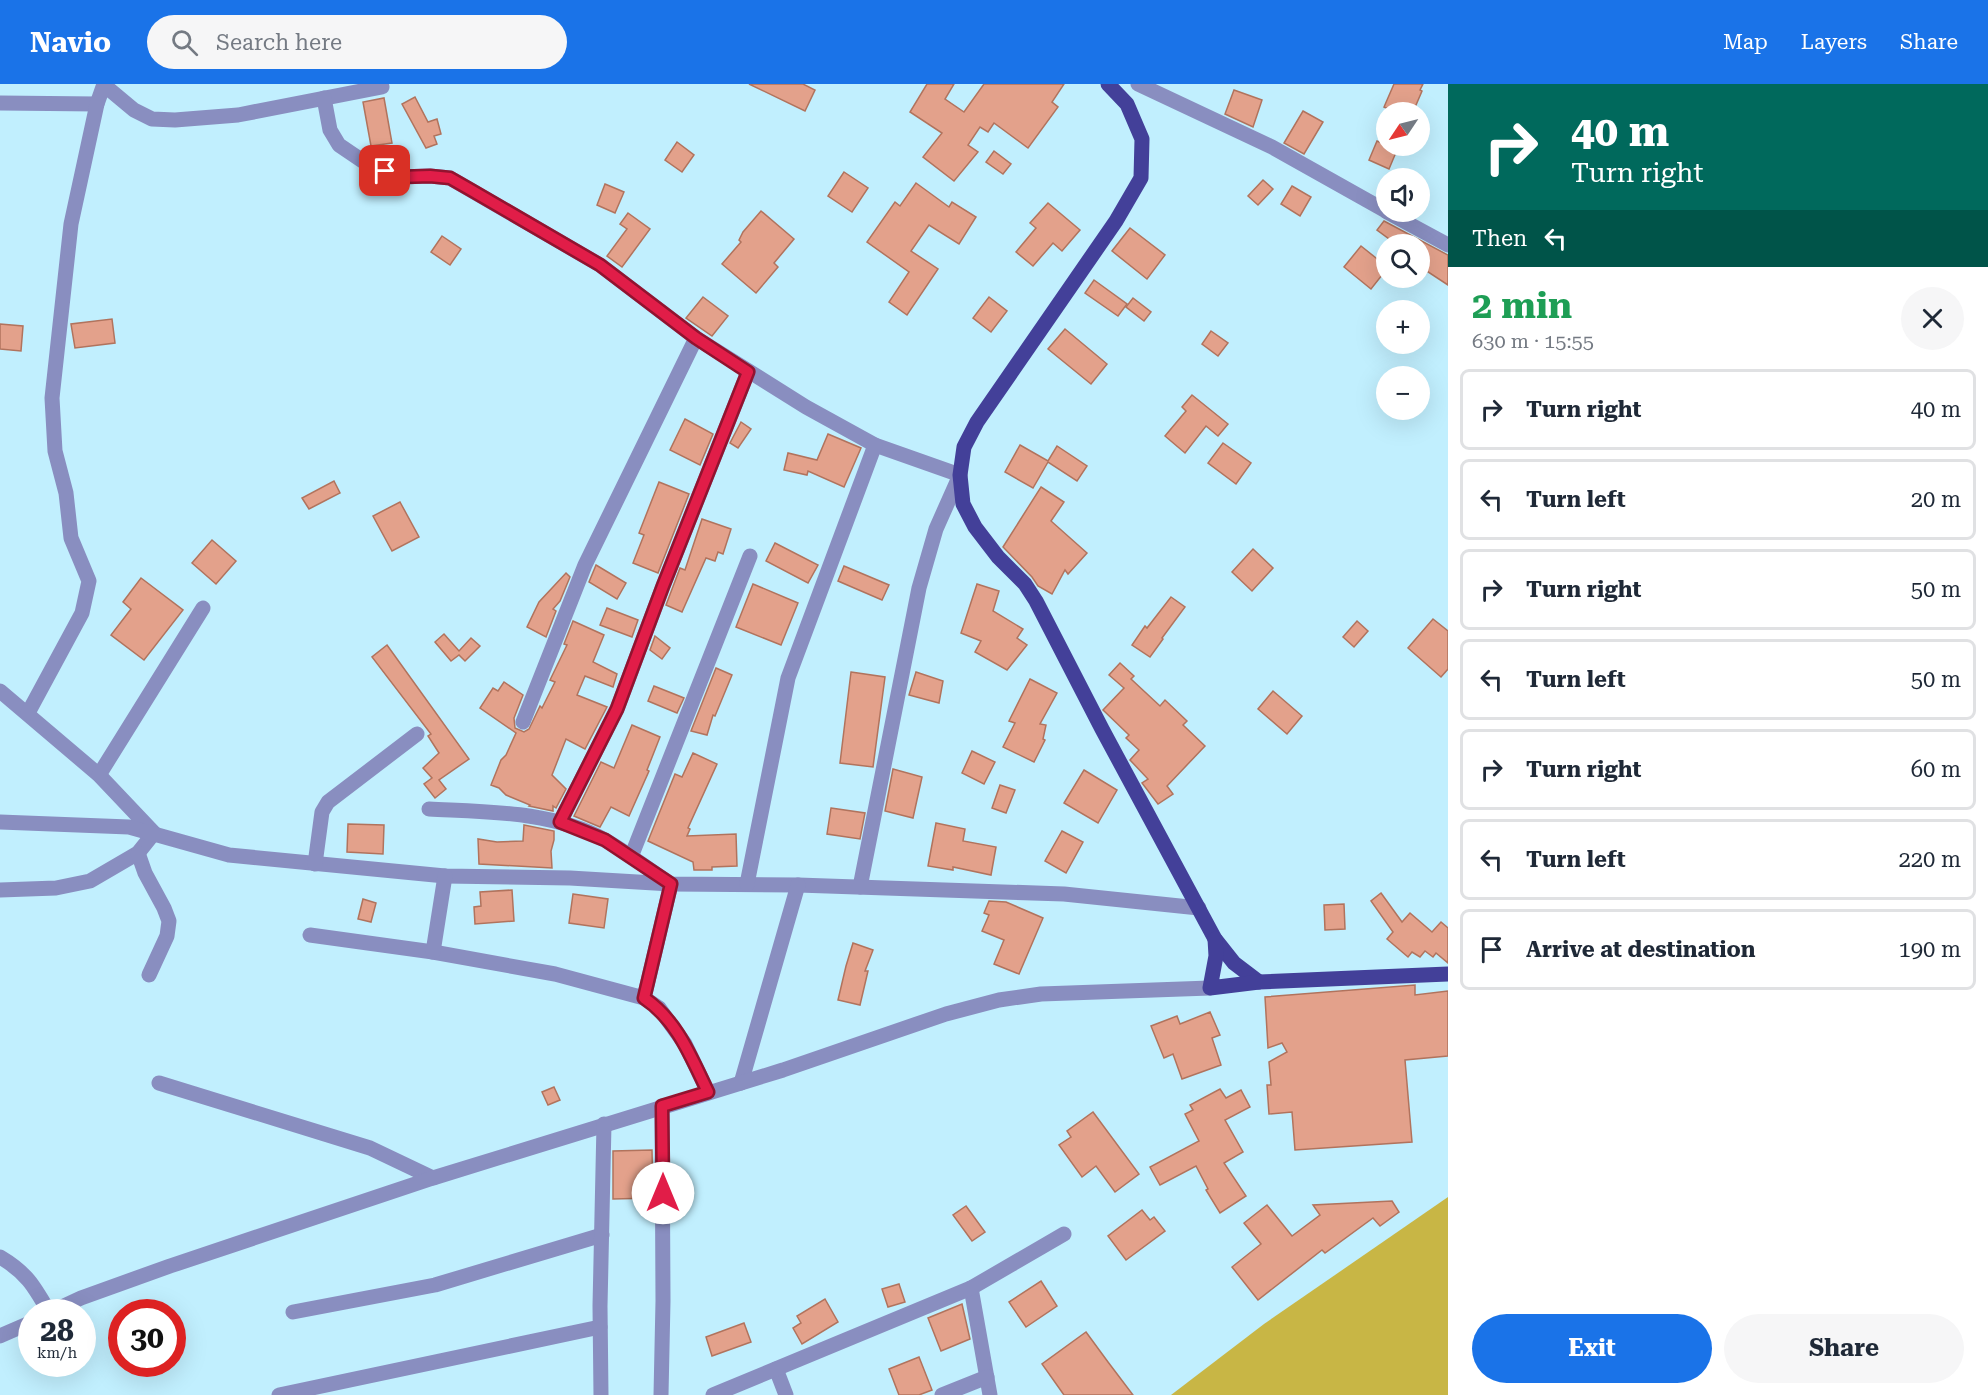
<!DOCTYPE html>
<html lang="en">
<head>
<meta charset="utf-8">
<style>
	:root { --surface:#fff; --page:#f6f6f7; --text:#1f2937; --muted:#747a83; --line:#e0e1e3; --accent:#1a73e8 }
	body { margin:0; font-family:"Roboto Serif",serif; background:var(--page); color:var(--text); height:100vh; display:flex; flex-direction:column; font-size:22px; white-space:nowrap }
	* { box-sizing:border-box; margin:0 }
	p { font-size:20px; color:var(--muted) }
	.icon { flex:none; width:33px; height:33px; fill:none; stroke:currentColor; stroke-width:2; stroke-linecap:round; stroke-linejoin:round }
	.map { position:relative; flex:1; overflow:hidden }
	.drawer { display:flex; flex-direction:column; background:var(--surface); width:540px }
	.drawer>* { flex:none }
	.hud { background:#00695c; color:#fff; overflow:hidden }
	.needle { width:39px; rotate:235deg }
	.controls { position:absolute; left:1376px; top:18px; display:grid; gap:12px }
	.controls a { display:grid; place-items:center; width:54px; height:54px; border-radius:50%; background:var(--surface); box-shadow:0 6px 24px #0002; font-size:30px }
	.speed { position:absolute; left:18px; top:1215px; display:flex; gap:12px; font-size:30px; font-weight:700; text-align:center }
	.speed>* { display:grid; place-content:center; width:78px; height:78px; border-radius:50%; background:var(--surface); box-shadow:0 6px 24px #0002; line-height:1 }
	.speed small { font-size:15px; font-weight:400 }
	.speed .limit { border:9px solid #d22; background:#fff; color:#111 }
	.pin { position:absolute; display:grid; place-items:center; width:51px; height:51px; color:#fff; margin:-26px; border-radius:12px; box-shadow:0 3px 9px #0006 }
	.me { position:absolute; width:66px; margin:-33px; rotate:0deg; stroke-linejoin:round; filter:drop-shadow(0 0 4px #0008) }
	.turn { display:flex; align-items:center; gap:21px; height:126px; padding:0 24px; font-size:27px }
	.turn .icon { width:78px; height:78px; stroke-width:2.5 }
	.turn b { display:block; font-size:42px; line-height:51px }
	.then { display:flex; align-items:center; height:57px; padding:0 24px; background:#0003; gap:12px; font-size:22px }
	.round { display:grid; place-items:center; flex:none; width:63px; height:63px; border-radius:32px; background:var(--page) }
	.headline { display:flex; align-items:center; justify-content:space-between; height:102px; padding:0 24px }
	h1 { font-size:36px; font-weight:700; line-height:45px; color:#1e9e55 }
	.action { display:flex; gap:12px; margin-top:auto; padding:12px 24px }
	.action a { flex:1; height:69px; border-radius:36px; background:var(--accent); color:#fff; font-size:24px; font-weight:700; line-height:69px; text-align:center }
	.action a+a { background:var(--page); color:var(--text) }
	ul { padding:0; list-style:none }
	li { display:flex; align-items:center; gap:18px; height:81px; margin:0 12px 9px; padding:0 12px; border:3px solid var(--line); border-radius:9px }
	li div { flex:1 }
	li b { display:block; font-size:22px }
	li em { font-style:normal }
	header { display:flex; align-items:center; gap:36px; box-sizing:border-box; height:84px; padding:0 30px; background:var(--accent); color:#fff }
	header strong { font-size:28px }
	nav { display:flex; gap:33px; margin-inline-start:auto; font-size:21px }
	.search { width:420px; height:54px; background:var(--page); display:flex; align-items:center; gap:15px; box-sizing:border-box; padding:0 21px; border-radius:33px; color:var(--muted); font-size:22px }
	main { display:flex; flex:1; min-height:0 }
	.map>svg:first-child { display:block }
</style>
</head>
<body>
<header>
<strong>Navio</strong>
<div class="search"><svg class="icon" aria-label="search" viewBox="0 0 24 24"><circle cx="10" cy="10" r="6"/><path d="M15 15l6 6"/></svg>Search here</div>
<nav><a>Map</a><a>Layers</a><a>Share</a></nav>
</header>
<main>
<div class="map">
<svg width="1448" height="1311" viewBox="0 0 1448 1311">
	<rect width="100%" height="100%" fill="#c1effe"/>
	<polygon fill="#c8b645" points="1448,1113 1448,1311 1171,1311 1264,1240"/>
	<g fill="#e3a18b" stroke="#b1735d" stroke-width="1.5">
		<polygon points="749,0 803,0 815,6 805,27"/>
		<polygon points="927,0 954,0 945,15 964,28 984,0 1064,0 1052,18 1058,23 1028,64 994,39 988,48 980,43 968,61 978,68 954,97 923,73 942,49 910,28"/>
		<polygon points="1394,0 1423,0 1420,6 1422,7 1413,28 1396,28 1384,23"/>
		<polygon points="1234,6 1262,16 1253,43 1225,30"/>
		<polygon points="415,13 428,38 437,35 441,50 434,52 437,60 426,64 402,20"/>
		<polygon points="384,14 392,59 371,62 363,18"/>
		<polygon points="1303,27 1323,38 1304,70 1284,59"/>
		<polygon points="1377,57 1397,66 1389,85 1369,76"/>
		<polygon points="677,58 694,71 682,88 665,76"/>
		<polygon points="994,67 1011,80 1003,90 986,78"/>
		<polygon points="844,88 868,104 852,128 828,112"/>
		<polygon points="1263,96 1273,105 1258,121 1248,112"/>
		<polygon points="916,99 949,123 952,118 976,133 959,160 929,141 911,167 938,185 907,231 889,218 909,188 867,158 895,118 900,122"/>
		<polygon points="605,100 624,108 615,129 597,121"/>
		<polygon points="1292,102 1311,113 1300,132 1281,120"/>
		<polygon points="1048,119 1080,146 1062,167 1053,159 1033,182 1016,168 1036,144 1030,139"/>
		<polygon points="761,127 794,155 774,179 778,183 756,209 722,180 741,158 739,156 743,148"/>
		<polygon points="628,129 650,145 622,183 607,172 627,145 620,140"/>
		<polygon points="1384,137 1448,171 1448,201 1419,182 1424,172 1419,169 1419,160 1396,160 1377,146"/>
		<polygon points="1130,144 1165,171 1147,195 1112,167"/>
		<polygon points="442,152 461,165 450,181 431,168"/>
		<polygon points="1361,162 1386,182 1386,186 1371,205 1344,183"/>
		<polygon points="1094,196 1127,220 1118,232 1085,209"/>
		<polygon points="703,213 728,232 712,252 686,234"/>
		<polygon points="989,213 1007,227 991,248 973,234"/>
		<polygon points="1133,214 1151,228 1144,237 1126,223"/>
		<polygon points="112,235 115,259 75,264 71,240"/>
		<polygon points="0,240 23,242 21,267 0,265"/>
		<polygon points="1065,245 1107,280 1091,300 1048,265"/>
		<polygon points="1211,247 1228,259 1218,272 1202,260"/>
		<polygon points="1192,311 1228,340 1218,352 1206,342 1185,369 1165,352 1186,327 1182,323"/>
		<polygon points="685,335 713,350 700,381 670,366"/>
		<polygon points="741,338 751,345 738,364 730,359"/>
		<polygon points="828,350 861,364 844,403 808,387 807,391 784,386 788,369 817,376"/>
		<polygon points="1223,359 1251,379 1236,400 1208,379"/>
		<polygon points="1020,361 1048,377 1057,362 1087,382 1077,397 1048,378 1033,404 1005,388"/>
		<polygon points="334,397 340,409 309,425 302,414"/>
		<polygon points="659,398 689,410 658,489 633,479 644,451 639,449"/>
		<polygon points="1041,403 1064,418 1051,437 1087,469 1068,490 1065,486 1052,510 1038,502 1032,493 1003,463"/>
		<polygon points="400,418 419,453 392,467 373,432"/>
		<polygon points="702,435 731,445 723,470 718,468 715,477 706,474 682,528 666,521 680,484 685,486"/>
		<polygon points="212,456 236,477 216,500 192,479"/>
		<polygon points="775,459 818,481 808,499 766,477"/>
		<polygon points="1253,465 1273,484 1252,507 1232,488"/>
		<polygon points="596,481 626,499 617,515 589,498"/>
		<polygon points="844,482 889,501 882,516 838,497"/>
		<polygon points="566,489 570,493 560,517 553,525 556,527 546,553 527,543 539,518"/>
		<polygon points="141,494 183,526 144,576 111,551 131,525 123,518"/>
		<polygon points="753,500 798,519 781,561 736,543"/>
		<polygon points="977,500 999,507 993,527 1023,545 1017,554 1027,561 1007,586 975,568 981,557 961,549"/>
		<polygon points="1171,513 1185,523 1162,554 1163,555 1150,573 1132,561 1145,542 1147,544"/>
		<polygon points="607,524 638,536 632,553 600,541"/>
		<polygon points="1433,535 1448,547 1448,585 1441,593 1408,564"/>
		<polygon points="573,537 604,551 593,578 617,590 613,603 585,592 577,611 607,623 585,665 566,655 552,691 566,705 556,724 553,722 553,727 529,722 530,721 506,711 499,704 491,701 501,676 506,671 516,649 480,624 493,604 498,607 504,598 523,611 514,634 515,644 524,648 529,645 540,622 542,624 555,598 550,596 567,561 564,560"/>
		<polygon points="1357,537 1368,547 1354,563 1343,553"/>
		<polygon points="444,550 459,567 471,554 480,562 465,577 459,571 451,577 435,558"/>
		<polygon points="655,552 670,564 662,575 650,566"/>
		<polygon points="387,561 469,675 439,696 446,705 435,714 424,700 432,694 423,684 439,669 428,652 431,650 372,573"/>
		<polygon points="1120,579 1134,592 1131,595 1160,622 1165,616 1187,637 1183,641 1205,662 1167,702 1173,710 1158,720 1142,699 1148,695 1130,676 1139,666 1126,654 1129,651 1103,626 1124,604 1109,591"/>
		<polygon points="716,584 732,591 715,632 713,631 707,651 691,647"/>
		<polygon points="851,588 885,593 873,683 840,679"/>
		<polygon points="916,588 943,597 939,619 909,611"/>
		<polygon points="1030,595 1057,609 1040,640 1046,641 1043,655 1045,656 1034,678 1003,663 1015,639 1009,637"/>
		<polygon points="654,602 684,614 677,629 648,617"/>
		<polygon points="1273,607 1302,632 1287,650 1258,625"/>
		<polygon points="632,641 660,653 647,686 649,687 629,732 611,723 600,743 574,732 601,678 614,684"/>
		<polygon points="972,667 995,678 984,700 962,689"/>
		<polygon points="693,669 717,680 688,744 690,745 687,752 736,750 737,782 712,783 712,786 694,786 693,778 648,757 675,690 682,693"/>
		<polygon points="893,685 922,693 913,734 885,727"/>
		<polygon points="1084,686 1117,706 1098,739 1064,719"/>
		<polygon points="1000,701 1015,706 1006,729 992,724"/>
		<polygon points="831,724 865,729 860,755 827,750"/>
		<polygon points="936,739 965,745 963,757 996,763 991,791 953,783 953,786 928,782"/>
		<polygon points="348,740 384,741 383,770 347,768"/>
		<polygon points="524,741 554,747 554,756 551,767 552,784 479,780 478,755 497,758 523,757"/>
		<polygon points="1062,747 1083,758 1066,789 1045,777"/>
		<polygon points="512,806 514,837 475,840 474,823 481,822 480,808"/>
		<polygon points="1381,809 1402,838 1410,829 1432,848 1441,838 1448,844 1448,879 1436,869 1433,873 1425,867 1420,873 1412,868 1408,873 1387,855 1393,848 1371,817"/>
		<polygon points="573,810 608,815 604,844 569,839"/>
		<polygon points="363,815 376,819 371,838 358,835"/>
		<polygon points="989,817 1006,818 1043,834 1019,890 994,880 1004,856 982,847 989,831 984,829"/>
		<polygon points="1344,820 1345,845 1325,846 1324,821"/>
		<polygon points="853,859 873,866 865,887 868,887 860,921 838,916 846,882"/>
		<polygon points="1415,901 1415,911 1448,907 1448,972 1405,976 1412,1058 1295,1066 1292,1028 1269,1030 1267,1001 1271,1001 1269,978 1287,968 1282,959 1268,964 1265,913"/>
		<polygon points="1210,928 1220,951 1212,954 1221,981 1182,995 1173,970 1164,974 1151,942 1177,932 1180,940"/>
		<polygon points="554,1003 560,1016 548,1021 542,1008"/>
		<polygon points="1220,1005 1226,1014 1241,1006 1250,1023 1225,1036 1243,1068 1224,1079 1246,1112 1220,1129 1206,1106 1208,1105 1196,1082 1160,1101 1150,1083 1199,1057 1185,1030 1193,1026 1190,1021"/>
		<polygon points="1093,1028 1139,1090 1115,1108 1096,1082 1082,1093 1059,1061 1071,1053 1067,1047"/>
		<polygon points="652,1066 653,1114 613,1115 613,1067"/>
		<polygon points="1392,1117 1399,1128 1380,1142 1373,1134 1325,1169 1322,1166 1258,1216 1232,1183 1261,1160 1244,1139 1267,1121 1292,1152 1320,1131 1313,1121"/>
		<polygon points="966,1122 985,1148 972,1157 953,1131"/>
		<polygon points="1142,1126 1150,1136 1154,1133 1165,1147 1126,1176 1108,1152"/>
		<polygon points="1041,1197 1057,1222 1026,1243 1009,1218"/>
		<polygon points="899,1200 905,1218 888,1223 882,1205"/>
		<polygon points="825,1215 838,1238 802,1260 793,1244 801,1239 797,1232"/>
		<polygon points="962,1220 970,1255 941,1267 928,1234"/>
		<polygon points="744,1239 751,1258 712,1272 706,1253"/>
		<polygon points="1086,1248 1108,1278 1133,1311 1064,1311 1042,1280"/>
		<polygon points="919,1273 932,1306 919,1311 899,1311 889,1285"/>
	</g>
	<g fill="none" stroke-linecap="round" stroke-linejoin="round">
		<g stroke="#898ec0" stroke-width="15">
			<polyline points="1138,0 1272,63 1386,127"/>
			<polyline points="104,1 134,26 152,35 175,36 238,31 382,3"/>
			<polyline points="324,14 330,46 339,61 370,82 399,93 430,92 450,94 600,181 696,254 806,323 875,361 960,391 936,445 919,504 860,803"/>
			<polyline points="0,19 97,20"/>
			<polyline points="1387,128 1448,161"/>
			<polyline points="0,607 99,691 154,749 138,769 90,797 56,804 0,806"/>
			<polyline points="28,629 82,529 89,497 71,454 66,409 55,367 52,314 71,140 97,20 104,0"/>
			<polyline points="523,638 585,481 696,254"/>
			<polyline points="99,691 203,524"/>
			<path d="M429,725C489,728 552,727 605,756C628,769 649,786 671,800L644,914"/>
			<polyline points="0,738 129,743 229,771 445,792 570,794 671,800 798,801 1064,810 1199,824"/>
			<polyline points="560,738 617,625 663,502 748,288"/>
			<polyline points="138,769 145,789 164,824 169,837 167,852 149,891"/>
			<polyline points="631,773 750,472"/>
			<polyline points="315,780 322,728 328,718 417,650"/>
			<polyline points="747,800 788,594 875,361"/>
			<polyline points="310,851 433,868 555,890 644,914 659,924 685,960 708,1008"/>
			<polyline points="433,868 445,792"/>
			<polyline points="159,999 370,1064 433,1094"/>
			<polyline points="741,999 798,801"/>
			<path d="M0,1173C27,1189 34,1202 49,1228"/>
			<polyline points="971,1204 990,1311"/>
			<polyline points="51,1228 81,1214 170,1182 433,1094 783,986 946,930 999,916 1041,910 1210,904"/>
			<polyline points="293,1228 435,1201 602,1151"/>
			<polyline points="0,1252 32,1238"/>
			<polyline points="776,1285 786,1311"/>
			<polyline points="279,1311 600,1243"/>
			<polyline points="601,1311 600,1222 604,1040"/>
			<polyline points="661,1311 663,1217 662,1022"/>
			<polyline points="713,1311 971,1204 1064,1150"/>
			<polyline points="942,1311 987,1293"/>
		</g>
		<g stroke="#434099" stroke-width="15">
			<polyline points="1108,0 1127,20 1142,55 1141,94 1116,137 977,338 964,363 960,391 963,420 975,443 998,473 1025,500 1036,517 1102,645 1215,855 1234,879 1259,898"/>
			<polyline points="1215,855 1216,872 1210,904 1259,898 1448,890"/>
		</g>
	</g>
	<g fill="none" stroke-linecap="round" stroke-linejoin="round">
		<g stroke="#92132f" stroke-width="15">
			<path id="route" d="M385,87L399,93L430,92L450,94L471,106L600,181L696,254L748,288L663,502L617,625L560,738L605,756L671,800L644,914C677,936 691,973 708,1008L662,1022L663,1109"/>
		</g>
		<use href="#route" stroke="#e11d48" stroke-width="10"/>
	</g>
</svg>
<div class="controls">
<a><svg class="needle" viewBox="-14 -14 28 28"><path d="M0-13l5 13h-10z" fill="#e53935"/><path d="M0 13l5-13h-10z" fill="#747a83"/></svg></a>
<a><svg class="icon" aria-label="sound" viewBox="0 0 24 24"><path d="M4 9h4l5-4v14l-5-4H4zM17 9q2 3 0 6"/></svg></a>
<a><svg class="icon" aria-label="search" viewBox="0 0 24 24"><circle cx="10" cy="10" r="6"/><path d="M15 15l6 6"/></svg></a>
<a>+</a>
<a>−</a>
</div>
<div class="speed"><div>28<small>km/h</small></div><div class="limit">30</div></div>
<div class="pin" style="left:385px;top:87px;background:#d93025"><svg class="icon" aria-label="arrive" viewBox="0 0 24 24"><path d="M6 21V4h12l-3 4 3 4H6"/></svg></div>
<svg class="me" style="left:663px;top:1109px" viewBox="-20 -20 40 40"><circle r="19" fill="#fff"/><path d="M0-13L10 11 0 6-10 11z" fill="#e11d48"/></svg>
</div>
<section class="drawer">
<div class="hud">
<div class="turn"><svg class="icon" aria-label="right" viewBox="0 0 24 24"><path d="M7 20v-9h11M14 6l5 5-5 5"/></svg><div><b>40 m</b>Turn right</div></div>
<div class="then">Then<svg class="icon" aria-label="left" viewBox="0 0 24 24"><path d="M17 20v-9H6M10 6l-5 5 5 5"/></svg></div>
</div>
<div class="headline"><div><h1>2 min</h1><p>630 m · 15:55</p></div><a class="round"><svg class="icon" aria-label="close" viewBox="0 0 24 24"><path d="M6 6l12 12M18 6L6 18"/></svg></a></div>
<ul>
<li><svg class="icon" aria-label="right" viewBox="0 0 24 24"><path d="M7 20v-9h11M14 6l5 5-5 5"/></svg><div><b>Turn right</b></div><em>40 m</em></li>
<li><svg class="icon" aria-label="left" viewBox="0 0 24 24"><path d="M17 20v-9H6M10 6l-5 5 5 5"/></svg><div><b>Turn left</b></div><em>20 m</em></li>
<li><svg class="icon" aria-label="right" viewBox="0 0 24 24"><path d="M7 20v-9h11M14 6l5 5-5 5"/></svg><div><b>Turn right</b></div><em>50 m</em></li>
<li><svg class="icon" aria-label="left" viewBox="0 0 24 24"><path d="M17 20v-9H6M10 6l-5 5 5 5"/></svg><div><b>Turn left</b></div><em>50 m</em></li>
<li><svg class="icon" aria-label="right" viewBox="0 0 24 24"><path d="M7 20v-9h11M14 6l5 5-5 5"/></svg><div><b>Turn right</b></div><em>60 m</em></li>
<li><svg class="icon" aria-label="left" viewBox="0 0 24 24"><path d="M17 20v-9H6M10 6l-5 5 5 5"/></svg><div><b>Turn left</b></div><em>220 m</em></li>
<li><svg class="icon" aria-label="arrive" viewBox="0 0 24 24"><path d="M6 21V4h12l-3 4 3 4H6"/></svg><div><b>Arrive at destination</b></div><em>190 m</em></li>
</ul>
<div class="action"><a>Exit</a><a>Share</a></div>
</section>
</main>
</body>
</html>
